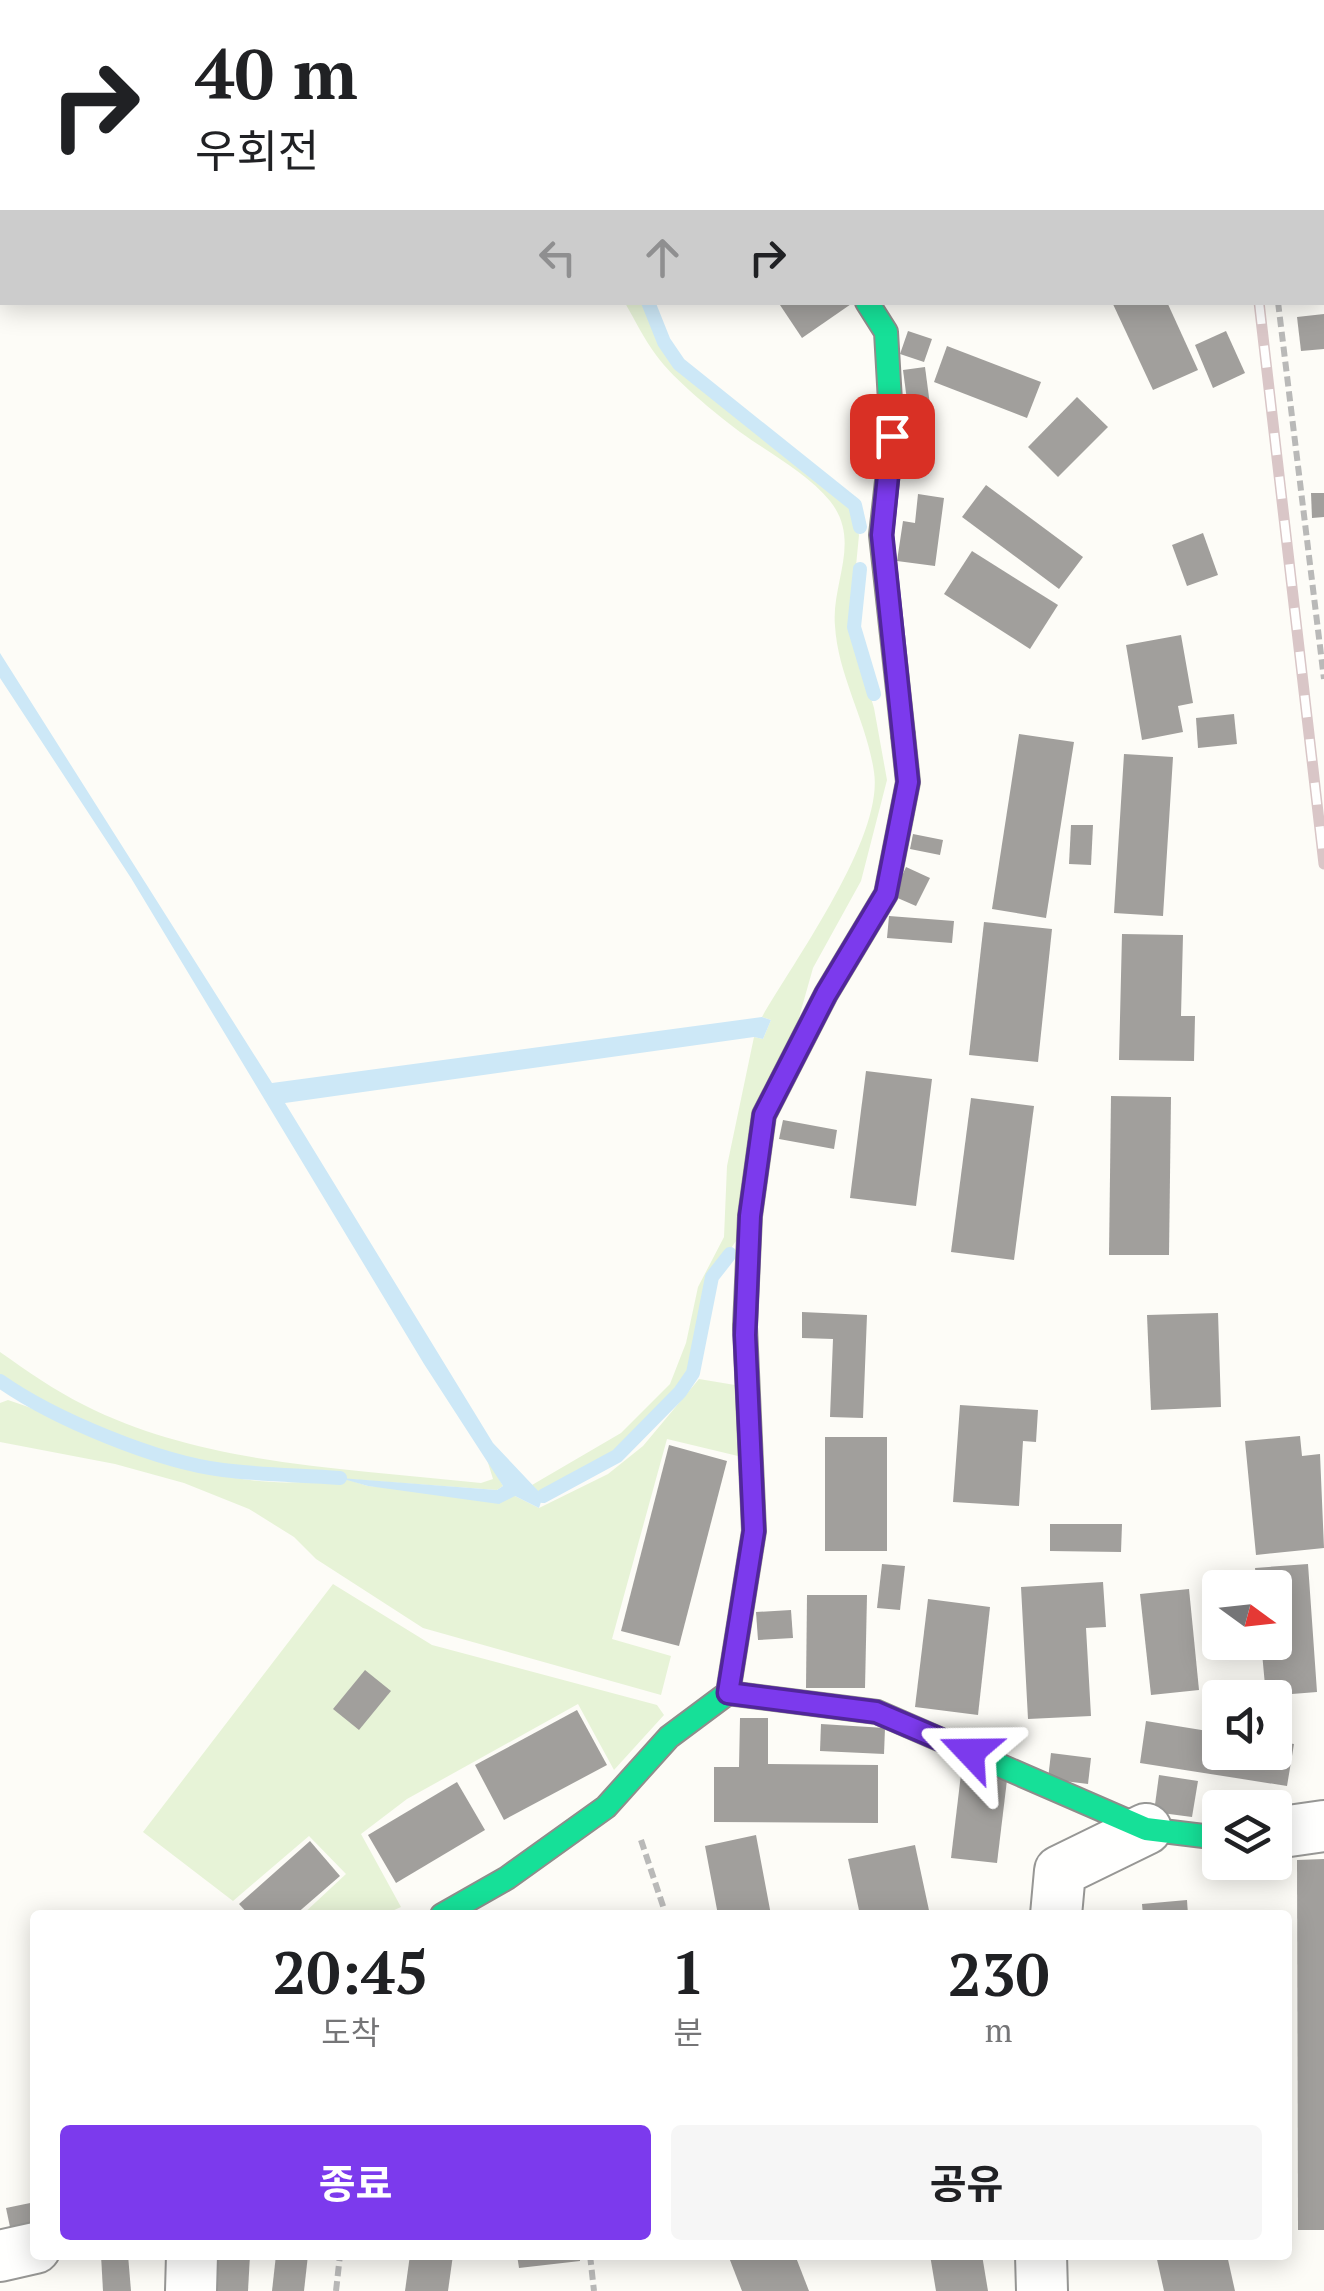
<!DOCTYPE html>
<html lang="ko">
<head>
<meta charset="utf-8">
<style>
	:root { --surface:#fff; --page:#f6f6f6; --text:#202124; --muted:#757577; --accent:#7c3aed }
	body { margin:0; font-family:"PT Serif","Noto Sans KR",serif; background:var(--page); color:var(--text); height:100vh; display:flex; flex-direction:column; font-size:38px; white-space:nowrap }
	* { box-sizing:border-box; margin:0 }
	p { font-size:32px; color:var(--muted) }
	.icon { flex:none; width:55px; height:55px; fill:none; stroke:currentColor; stroke-width:2; stroke-linecap:round; stroke-linejoin:round }
	.map { position:relative; flex:1; overflow:hidden }
	.drawer { position:absolute; left:30px; top:1910px; width:1262px; height:350px; display:flex; flex-direction:column; background:var(--surface); border-radius:10px; box-shadow:0 5px 25px #0003 }
	.drawer>* { flex:none }
	.top-card { position:absolute; left:0px; top:0px; width:1325px; height:305px; box-shadow:0 5px 25px #0003; background:#fff; color:var(--text); overflow:hidden }
	.needle { width:65px; rotate:105deg }
	.fabs { position:absolute; left:1202px; top:1570px; display:grid; gap:20px }
	.fabs a { display:grid; place-items:center; width:90px; height:90px; border-radius:10px; background:var(--surface); box-shadow:0 5px 25px #0003; font-size:50px }
	.pin { position:absolute; display:grid; place-items:center; width:85px; height:85px; color:#fff; margin:-42px; border-radius:20px; box-shadow:0 5px 15px #0006 }
	.me { position:absolute; width:110px; margin:-55px; rotate:293deg; stroke-linejoin:round; filter:drop-shadow(0 0 8px #0008) }
	.turn { display:flex; align-items:center; gap:35px; height:210px; padding:0 30px; font-size:45px }
	.turn .icon { width:130px; height:130px; stroke-width:2.5 }
	.turn b { display:block; font-size:70px; line-height:85px }
	.lanes { display:flex; align-items:center; height:95px; padding:0 30px; background:#0003; justify-content:center; gap:50px; direction:ltr }
	.lanes .off { opacity:.35 }
	.eta { display:flex; justify-content:space-evenly; align-items:center; height:170px; text-align:center }
	.eta b { font-size:60px; font-weight:700; line-height:70px }
	.primary-button { display:flex; gap:20px; margin-top:auto; padding:20px 30px }
	.primary-button a { flex:1; height:115px; border-radius:10px; background:var(--accent); color:#fff; font-size:40px; font-weight:700; line-height:115px; text-align:center }
	.primary-button a+a { background:var(--page); color:var(--text) }
	.map>svg:first-child { display:block }
</style>
</head>
<body>
<div class="map">
<svg width="1324" height="2291" viewBox="0 0 1324 2291">
	<rect width="100%" height="100%" fill="#fdfcf7"/>
	<g fill="#e7f3d7">
		<path d="M625,303H642L679,368L816,475L851,509L859,535L850,628L874,708L887,780L861,881L813,968L736,1241L711,1277L691,1373L679,1391L616,1454L541,1495L532,1485L621,1433L670,1384L686,1343L698,1287L724,1237L727,1166L754,1037L763,1039L771,1020L762,1017C796,958 884,837 874,772C867,722 838,676 835,626C831,583 862,541 830,501C807,473 769,453 740,432C715,413 674,380 656,355C644,339 635,320 625,303Z"/>
		<path d="M0,1352C27,1371 54,1390 84,1405C204,1466 350,1468 481,1483L493,1479L485,1453L503,1486L497,1490L346,1479L368,1486L515,1496L539,1508L608,1474L643,1446L699,1379L735,1385L738,1456L667,1439L612,1639L671,1656L661,1695L423,1628L316,1559L294,1537L249,1509L184,1483L115,1464L0,1442V1403L8,1400C114,1435 218,1500 334,1478C300,1470 263,1471 228,1465C153,1453 60,1421 0,1375Z"/>
		<polygon points="333,1584 432,1645 657,1705 664,1715 614,1770 578,1704 407,1799 361,1834 401,1907 383,1915 302,1915 346,1874 309,1836 233,1901 143,1832"/>
	</g>
	<polygon fill="#cde8f7" points="0,653 272,1083 762,1017 771,1020 763,1039 754,1037 285,1103 493,1443 543,1496 539,1508 515,1496 499,1504 368,1486 340,1478 497,1490 503,1486 424,1364 131,878 0,678"/>
	<g fill="none" stroke-linecap="round" stroke-linejoin="round">
		<g stroke="#cde8f7" stroke-width="14">
			<polyline points="538,0 539,2"/>
			<polyline points="648,302 664,342 679,364 855,505 860,527"/>
			<polyline points="860,569 854,627 874,694"/>
			<path d="M0,1381C54,1419 158,1462 223,1470C262,1475 302,1475 340,1478"/>
			<polyline points="543,1496 617,1456 680,1392 693,1373 712,1277 730,1254"/>
		</g>
	</g>
	<g fill="#a19f9c">
		<polygon points="778,302 854,302 802,338"/>
		<polygon points="1112,302 1167,302 1198,370 1153,390"/>
		<polygon points="1324,314 1324,349 1301,351 1297,317"/>
		<polygon points="908,331 932,339 924,362 900,354"/>
		<polygon points="1226,331 1245,373 1213,388 1195,345"/>
		<polygon points="947,346 1041,382 1027,418 934,382"/>
		<polygon points="925,367 932,420 910,423 903,370"/>
		<polygon points="1077,397 1108,427 1058,477 1028,447"/>
		<polygon points="986,485 1083,557 1059,589 962,517"/>
		<polygon points="1311,493 1324,493 1324,517 1312,518"/>
		<polygon points="918,494 944,498 935,566 897,561 903,521 915,523"/>
		<polygon points="1203,533 1218,575 1187,586 1172,545"/>
		<polygon points="972,551 1058,605 1030,649 944,594"/>
		<polygon points="1181,635 1193,703 1178,706 1183,732 1142,740 1126,645"/>
		<polygon points="1234,714 1237,744 1198,748 1196,718"/>
		<polygon points="1019,734 1074,742 1046,918 992,909"/>
		<polygon points="1124,754 1173,757 1163,916 1114,913"/>
		<polygon points="1071,825 1093,825 1091,865 1069,864"/>
		<polygon points="913,834 943,840 940,855 910,849"/>
		<polygon points="906,867 930,878 916,906 893,896"/>
		<polygon points="889,916 954,921 952,943 887,938"/>
		<polygon points="984,922 1052,929 1038,1062 969,1055"/>
		<polygon points="1122,934 1183,935 1181,1016 1195,1016 1194,1061 1119,1060"/>
		<polygon points="866,1071 932,1079 916,1206 850,1198"/>
		<polygon points="1111,1096 1171,1097 1169,1255 1109,1255"/>
		<polygon points="971,1098 1034,1106 1014,1260 951,1252"/>
		<polygon points="783,1120 837,1130 834,1149 779,1139"/>
		<polygon points="802,1312 867,1315 863,1418 830,1417 833,1339 802,1338"/>
		<polygon points="1218,1313 1221,1407 1151,1410 1147,1315"/>
		<polygon points="960,1405 1038,1410 1036,1442 1023,1441 1019,1506 953,1502"/>
		<polygon points="1300,1436 1302,1456 1320,1454 1324,1548 1256,1555 1245,1441"/>
		<rect x="825" y="1437" width="62" height="114"/>
		<polygon points="669,1445 727,1461 679,1646 621,1631"/>
		<polygon points="1050,1524 1122,1524 1121,1552 1050,1551"/>
		<polygon points="882,1564 905,1566 900,1610 877,1608"/>
		<polygon points="1308,1564 1317,1692 1266,1696 1261,1642 1275,1642 1275,1588 1257,1588 1255,1568"/>
		<polygon points="1103,1582 1106,1627 1086,1628 1091,1716 1028,1719 1021,1587"/>
		<polygon points="1189,1589 1199,1690 1151,1695 1140,1594"/>
		<polygon points="807,1595 867,1595 865,1688 806,1688"/>
		<polygon points="928,1599 990,1607 978,1715 915,1707"/>
		<polygon points="791,1610 793,1638 758,1640 756,1612"/>
		<polygon points="365,1670 391,1691 359,1730 333,1709"/>
		<polygon points="577,1710 607,1765 504,1820 475,1765"/>
		<polygon points="740,1718 768,1718 768,1764 878,1765 878,1823 714,1822 714,1767 739,1767"/>
		<polygon points="1146,1721 1220,1733 1220,1752 1275,1752 1275,1741 1294,1744 1287,1786 1140,1763"/>
		<polygon points="821,1724 885,1728 884,1754 820,1751"/>
		<polygon points="1051,1753 1091,1758 1088,1784 1048,1779"/>
		<polygon points="961,1774 1007,1780 997,1863 951,1858"/>
		<polygon points="1159,1775 1198,1781 1192,1817 1154,1812"/>
		<polygon points="457,1782 485,1830 396,1883 368,1835"/>
		<polygon points="756,1835 771,1915 718,1915 705,1846"/>
		<polygon points="310,1841 340,1876 295,1915 249,1915 239,1904"/>
		<polygon points="915,1845 930,1915 860,1915 848,1859"/>
		<polygon points="1324,1859 1324,2230 1298,2230 1297,1860"/>
		<polygon points="1187,1900 1188,1915 1143,1915 1142,1904"/>
		<polygon points="35,2202 35,2222 10,2227 6,2208"/>
		<polygon points="101,2255 128,2255 131,2291 103,2291"/>
		<polygon points="216,2255 250,2255 248,2291 214,2291"/>
		<polygon points="276,2255 308,2255 304,2291 272,2291"/>
		<polygon points="410,2255 453,2255 448,2291 405,2291"/>
		<polygon points="517,2255 580,2255 580,2261 519,2268"/>
		<polygon points="728,2255 795,2255 809,2291 742,2291"/>
		<polygon points="930,2255 982,2255 988,2291 936,2291"/>
		<polygon points="1156,2255 1227,2255 1235,2291 1164,2291"/>
	</g>
	<g fill="none" stroke-linecap="round" stroke-linejoin="round">
		<g stroke="#979795" stroke-width="54">
			<g id="street">
				<polyline points="718,0 719,2"/>
				<polyline points="1275,1833 1324,1826"/>
				<polyline points="1056,1915 1060,1871 1146,1829"/>
				<polyline points="1041,2255 1042,2291"/>
				<polyline points="0,2256 35,2248"/>
				<polyline points="191,2291 192,2255"/>
			</g>
		</g>
		<g stroke="#8e8d8b" stroke-width="26">
			<g id="fast">
				<polyline points="867,302 886,332 892,436 881,535 903,735"/>
				<polyline points="728,1693 877,1712 1146,1829 1220,1838"/>
				<polyline points="442,1915 507,1878 606,1807 669,1737 728,1693 754,1531 745,1327"/>
			</g>
		</g>
		<g stroke="#8e8d8b" stroke-width="26">
			<polyline id="jam" points="745,1327 750,1216 764,1115 826,994 886,894 908,782 903,735"/>
		</g>
		<g stroke="#b9b9b8" stroke-width="6" stroke-dasharray="10 5" stroke-linecap="butt">
			<polyline points="1244,0 1244,2"/>
			<polyline points="1278,302 1324,679"/>
			<polyline points="641,1840 666,1915"/>
			<polyline points="590,2255 594,2291"/>
			<polyline points="336,2291 340,2255"/>
		</g>
		<use href="#street" stroke="#fffffe" stroke-width="50"/>
		<use href="#fast" stroke="#16e098" stroke-width="22"/>
		<use href="#jam" stroke="#f24e42" stroke-width="22"/>
		<g stroke="#d9c6c7" stroke-width="11">
			<g id="rail">
				<polyline points="1223,0 1223,2"/>
				<polyline points="1259,302 1324,864"/>
			</g>
		</g>
		<use href="#rail" stroke="#fff" stroke-width="8" stroke-dasharray="22" stroke-linecap="butt"/>
	</g>
	<g fill="none" stroke-linecap="round" stroke-linejoin="round">
		<g stroke="#51269a" stroke-width="25">
			<polyline id="route" points="892,436 882,535 908,782 886,894 826,994 764,1115 750,1216 745,1335 754,1531 728,1693 876,1712 970,1752"/>
		</g>
		<use href="#route" stroke="#7c3aed" stroke-width="18"/>
	</g>
</svg>
<div class="fabs">
<a><svg class="needle" viewBox="-14 -14 28 28"><path d="M0-13l5 13h-10z" fill="#e53935"/><path d="M0 13l5-13h-10z" fill="#757577"/></svg></a>
<a><svg class="icon" aria-label="sound" viewBox="0 0 24 24"><path d="M4 9h4l5-4v14l-5-4H4zM17 9q2 3 0 6"/></svg></a>
<a><svg class="icon" aria-label="layers" viewBox="0 0 24 24"><path d="M12 4l9 5-9 5-9-5zM3 14l9 5 9-5"/></svg></a>
</div>
<div class="pin" style="left:892px;top:436px;background:#d93025"><svg class="icon" aria-label="arrive" viewBox="0 0 24 24"><path d="M6 21V4h12l-3 4 3 4H6"/></svg></div>
<svg class="me" style="left:970px;top:1752px" viewBox="-20 -20 40 40"><path d="M0-17L14 15 0 8-14 15z" fill="#7c3aed" stroke="#fff" stroke-width="4"/></svg>
<div class="top-card">
<div class="turn"><svg class="icon" aria-label="right" viewBox="0 0 24 24"><path d="M7 20v-9h11M14 6l5 5-5 5"/></svg><div><b>40 m</b>우회전</div></div>
<div class="lanes"><svg class="icon off" aria-label="left" viewBox="0 0 24 24"><path d="M17 20v-9H6M10 6l-5 5 5 5"/></svg><svg class="icon off" aria-label="ahead" viewBox="0 0 24 24"><path d="M12 20V5M6 11l6-6 6 6"/></svg><svg class="icon" aria-label="right" viewBox="0 0 24 24"><path d="M7 20v-9h11M14 6l5 5-5 5"/></svg></div>
</div>
<section class="drawer">
<div class="eta">
<div><b>20:45</b><p>도착</p></div>
<div><b>1</b><p>분</p></div>
<div><b>230</b><p>m</p></div>
</div>
<div class="primary-button"><a>종료</a><a>공유</a></div>
</section>
</div>
</body>
</html>
